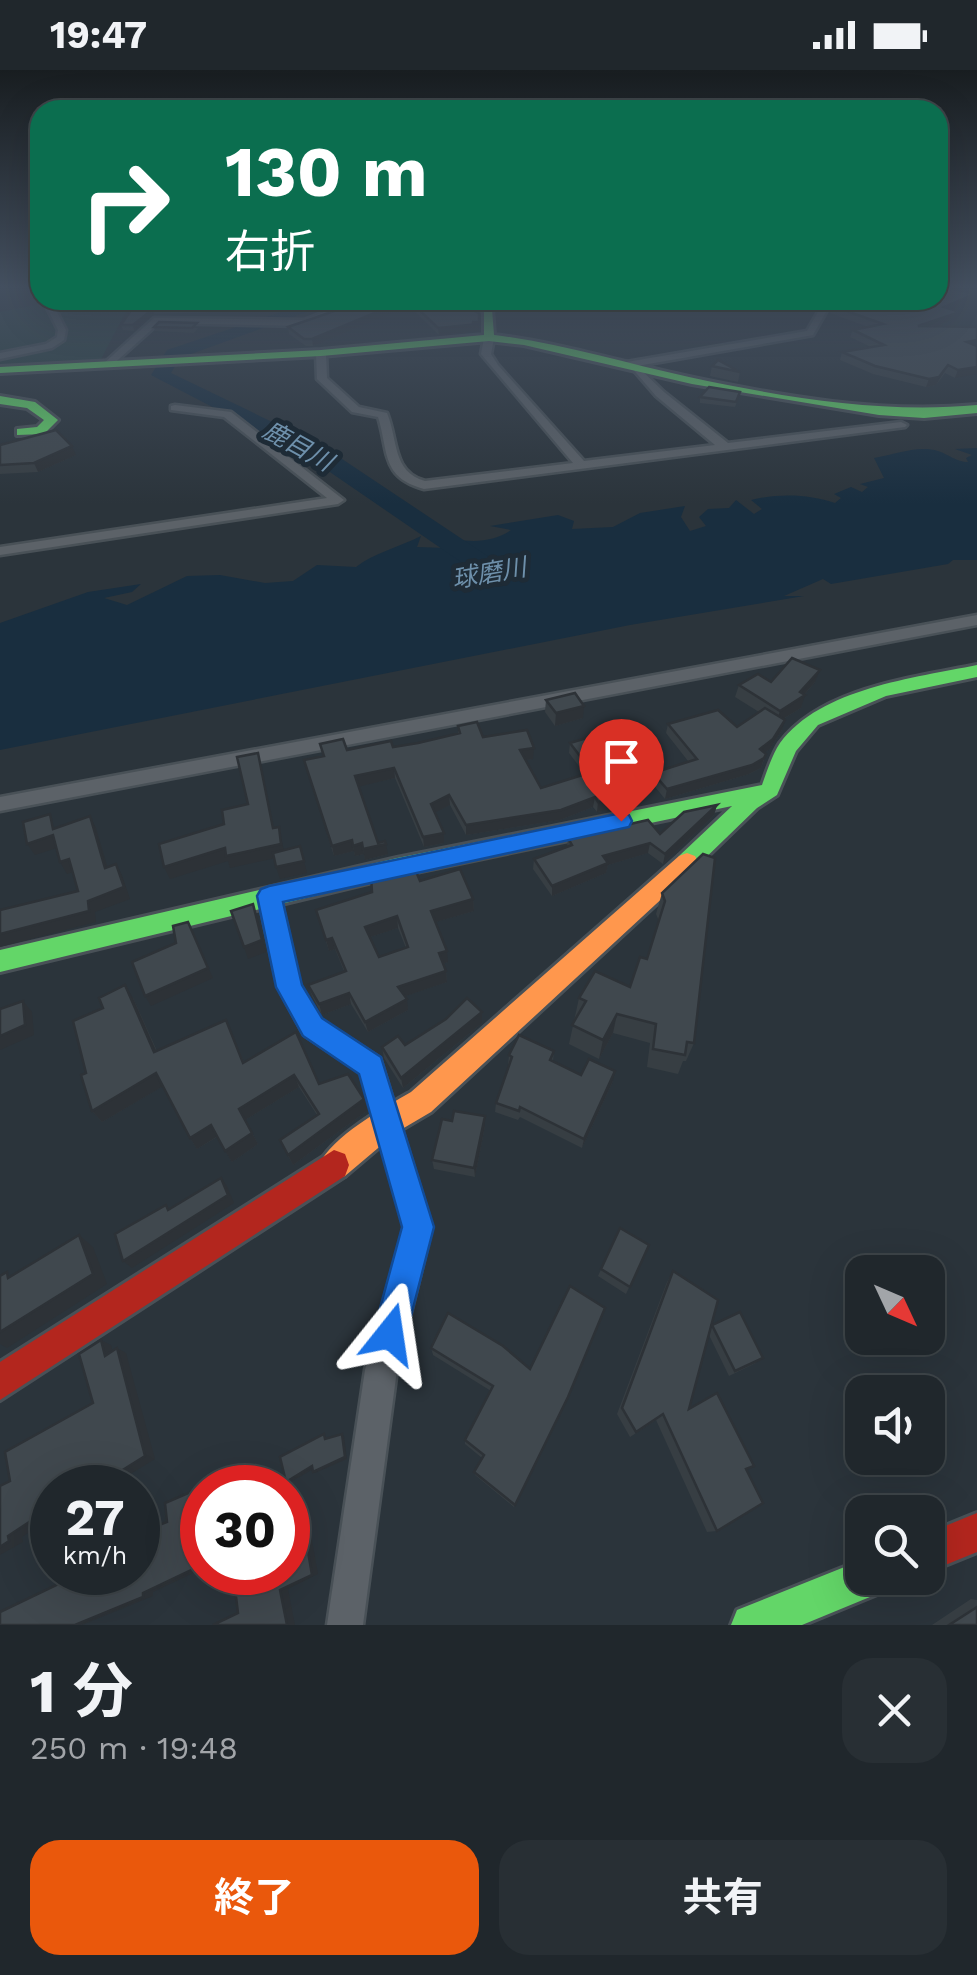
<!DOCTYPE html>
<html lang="ja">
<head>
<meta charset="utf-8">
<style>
	:root { --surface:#20272c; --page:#282f34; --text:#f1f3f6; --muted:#a2a5a9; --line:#3d4448; --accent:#ea580c }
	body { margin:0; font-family:"Work Sans","Noto Sans JP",sans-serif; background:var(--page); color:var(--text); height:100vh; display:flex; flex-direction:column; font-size:38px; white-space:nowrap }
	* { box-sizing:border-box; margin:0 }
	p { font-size:32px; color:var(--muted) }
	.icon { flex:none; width:55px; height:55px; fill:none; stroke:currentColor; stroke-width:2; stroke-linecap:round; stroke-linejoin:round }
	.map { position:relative; height:1555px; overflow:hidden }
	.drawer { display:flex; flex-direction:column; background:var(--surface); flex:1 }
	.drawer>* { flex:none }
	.top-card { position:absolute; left:30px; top:30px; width:918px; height:210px; border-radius:30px; box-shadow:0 10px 40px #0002,0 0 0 2px var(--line); background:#0b6e4f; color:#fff; overflow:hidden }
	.needle { width:65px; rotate:134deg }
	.buttons { position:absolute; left:845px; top:1185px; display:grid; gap:20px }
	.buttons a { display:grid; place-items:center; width:100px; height:100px; border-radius:20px; background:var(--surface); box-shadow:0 10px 40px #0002,0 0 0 2px var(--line); font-size:50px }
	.speed { position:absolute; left:30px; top:1395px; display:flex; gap:20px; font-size:50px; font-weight:700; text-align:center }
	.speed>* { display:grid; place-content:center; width:130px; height:130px; border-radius:50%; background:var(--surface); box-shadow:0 10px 40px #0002,0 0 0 2px var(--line); line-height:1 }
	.speed small { font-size:25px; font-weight:400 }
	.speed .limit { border:15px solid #d22; background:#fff; color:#111 }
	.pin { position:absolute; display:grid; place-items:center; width:85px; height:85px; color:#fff; margin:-102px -42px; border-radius:50% 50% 50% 0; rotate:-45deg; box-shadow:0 0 10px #0007 }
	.pin .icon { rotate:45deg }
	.me { position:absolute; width:110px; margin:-55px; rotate:15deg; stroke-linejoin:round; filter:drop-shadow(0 0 8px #0008) }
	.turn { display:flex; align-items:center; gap:35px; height:210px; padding:0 30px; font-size:45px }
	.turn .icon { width:130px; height:130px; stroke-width:2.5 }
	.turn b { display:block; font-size:70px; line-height:85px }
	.round { display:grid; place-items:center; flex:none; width:105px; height:105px; border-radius:30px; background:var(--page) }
	.overview { display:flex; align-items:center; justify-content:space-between; height:170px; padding:0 30px }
	h1 { font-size:60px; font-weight:700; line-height:75px }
	.action { display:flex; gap:20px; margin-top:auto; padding:20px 30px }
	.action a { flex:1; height:115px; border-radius:30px; background:var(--accent); color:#fff; font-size:40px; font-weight:700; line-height:115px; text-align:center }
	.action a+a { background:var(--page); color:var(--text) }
	.status { display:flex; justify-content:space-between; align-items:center; height:70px; padding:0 50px; background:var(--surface); direction:ltr }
	.status svg { height:28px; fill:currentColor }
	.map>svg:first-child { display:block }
</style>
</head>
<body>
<div class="status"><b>19:47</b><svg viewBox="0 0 49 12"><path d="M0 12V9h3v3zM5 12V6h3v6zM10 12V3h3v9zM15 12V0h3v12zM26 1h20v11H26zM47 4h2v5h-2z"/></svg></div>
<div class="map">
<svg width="977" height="1555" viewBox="0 0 977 1555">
	<rect width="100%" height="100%" fill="#2b343b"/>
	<polygon fill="#284040" points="60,230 132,230 100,291 0,298 0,242"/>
	<path fill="#192e3f" d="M977,378V490H953L948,494L831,514L823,509L784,526H804L630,555L0,680V553L88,522L141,514L132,522L104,528L127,535L187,506L220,505L265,513L293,511L317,495L356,497C374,483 399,477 421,466L417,477L447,478L456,469C474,473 496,471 511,460L490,456L558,445L574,451L572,459L613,457L640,443L685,436L681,447L690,461L706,456L699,447L708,439L729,438L736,430L754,444L762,439L751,430C779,423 809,424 835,433L841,428L834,424L851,417L862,422L868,417L860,414L884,408L874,388C895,385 917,375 938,381C950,385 956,392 968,392L966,388L972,385L955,379Z"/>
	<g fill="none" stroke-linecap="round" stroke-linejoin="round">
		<polygon fill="#192e3f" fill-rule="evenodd" points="317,230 340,230 180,288 171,303 324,377 498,493 502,499 498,505 480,505 308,387 151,305 167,280"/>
		<g stroke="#495157" stroke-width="5">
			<g id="street">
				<polygon points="43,230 51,230 66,260 64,270 52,278 0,289 0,283 46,274 57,267 58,260"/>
				<polygon points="355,230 366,230 305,256 159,253 110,297 102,295 154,248 304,250"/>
				<path d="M819,230H827L830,235L813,265L637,296L664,322L728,373L901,352L907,355L905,357L424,419C381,407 389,383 378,347L352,342L317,309L316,283L321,280L326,283L327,308L359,337L387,343C398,369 392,402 425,411L573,393L481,284L484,268L489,265L494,268L491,284L498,295L584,391L715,375L656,326L631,297H621V293L807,261L822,235Z"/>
				<polygon points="175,335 231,342 344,430 338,434 0,485 0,477 327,428 224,347 171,340 171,336"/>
				<polygon points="977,545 977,555 0,741 0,727"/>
				<polygon points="269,818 276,820 280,826 300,915 320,949 380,988 432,1157 397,1300 363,1555 327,1555 365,1300 404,1157 361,1003 304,965 278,917 258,826 262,820"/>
			</g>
		</g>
		<g stroke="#495157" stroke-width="6">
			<g id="fast">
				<path d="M468,230H479L492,239L494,265C560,273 624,293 689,307C782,327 882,344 977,335V343L924,348L879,345L692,314L524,275L489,271L321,286L0,303V297L321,280L484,265V242Z"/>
				<polygon points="0,326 35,332 58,350 44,364 17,365 17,359 37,357 44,350 27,338 0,334"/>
				<path d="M977,595V607L886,626L818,655L796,681L777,725L757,738L695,798H679L676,792L679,786L732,736L397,806L0,902V880L397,788L762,715C767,701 772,685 780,673C821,618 914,608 977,595Z"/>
				<polygon points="862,1490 862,1508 888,1508 882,1522 802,1555 731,1555 737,1540"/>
			</g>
		</g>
		<g stroke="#495157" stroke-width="6">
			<path id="slow" d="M687,783L695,786L698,792L695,798L431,1042L397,1062L345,1106L334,1110L323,1106L319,1095C331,1067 385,1037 411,1022L679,786Z"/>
		</g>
		<g stroke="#495157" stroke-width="6">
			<g id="jam">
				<polygon points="334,1080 345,1084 349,1095 345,1106 0,1330 0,1292"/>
				<polygon points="977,1443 977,1482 928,1502 928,1463"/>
			</g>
		</g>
		<use href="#street" fill="#5c6268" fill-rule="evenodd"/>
		<use href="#fast" fill="#63d668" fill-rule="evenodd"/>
		<use href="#slow" fill="#ff974d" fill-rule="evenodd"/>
		<use href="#jam" fill="#b3261e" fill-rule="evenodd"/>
	</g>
	<g fill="#373e43" fill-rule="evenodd">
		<polygon points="138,230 168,230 165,235 211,236 213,242 154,244 134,261 123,260 121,255"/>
		<polygon points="366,230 450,230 479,243 479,261 439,265 413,240 390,244 313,276 306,276 289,264 288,257"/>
		<polygon points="833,230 972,231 952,240 960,242 957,249 937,256 977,257 955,308 945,303 936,315 926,317 873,304 840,290 842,282 871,277 850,267 853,260 868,257 830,243"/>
		<polygon points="154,257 198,258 194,263 155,261"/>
		<polygon points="712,296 740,302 738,312 710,306"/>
		<polygon points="700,327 739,327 735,337 700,333"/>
		<polygon points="0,375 76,385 38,402 0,404"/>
		<polygon points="771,612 815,612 804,625 801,638 783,649 782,660 770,679 765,682 766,684 761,698 749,704 665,729 651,712 653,703 688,691 666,663 668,654 737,657 759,642 735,627 739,615"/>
		<polygon points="546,630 583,648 555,656 545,642"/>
		<polygon points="458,656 533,689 525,690 541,718 585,704 569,683 570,673 610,690 606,691 628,726 626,737 597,742 593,737 560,750 466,765 450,735 435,742 444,773 424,777 395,708 359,716 378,773 388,784 365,790 364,784 355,786 354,781 334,786 304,690 323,686 320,674 347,680 393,677 418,673 458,663"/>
		<polygon points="717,735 714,745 663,794 648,783 608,795 606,803 552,826 533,799 534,789 567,777 568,768 660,764"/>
		<polygon points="703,784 694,973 686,991 683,991 678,1004 647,997 650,973 613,963 599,989 569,974 579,928 630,917 647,889 659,851 656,844 662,823"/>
		<path d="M420,811L473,829L474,841L435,852L448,892L443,894L446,901L447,912L405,926L408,940L368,962L351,934L322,945L312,926L308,915L344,901L335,879L329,881L316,840ZM398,858L406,878L379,887L370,867Z"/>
		<polygon points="133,928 157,981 226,950 244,992 364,1029 368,1040 293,1095 280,1070 317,1045 299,1017 245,1050 258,1074 232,1092 217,1067 197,1079 190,1068 163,1016 102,1052 92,1041 86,1003 103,938"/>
		<polygon points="482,953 403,1018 384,988 382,977 405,975"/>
		<polygon points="554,981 553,991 581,1005 613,1011 582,1078 520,1047 518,1050 495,1042 496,1033 508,996 509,985"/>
		<polygon points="485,1046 485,1056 475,1107 434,1099 432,1090 452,1051"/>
		<polygon points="620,1158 649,1175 626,1224 598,1206"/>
		<polygon points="673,1201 711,1255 740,1242 756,1293 729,1306 709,1265 689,1339 746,1399 717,1461 707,1462 656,1350 630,1367 617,1344 667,1212"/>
		<polygon points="431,1278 530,1299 568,1327 514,1437 475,1405 474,1402 482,1388 465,1374 465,1370 491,1321 433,1285"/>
		<polygon points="971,1529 977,1530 977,1555 932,1555"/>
	</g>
	<g fill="#2d3237">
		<polygon points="975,224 972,231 942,245 944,237"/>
		<polygon points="413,234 413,240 390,244 313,276 312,269 389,237"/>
		<polygon points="153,239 154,244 134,261 133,255"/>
		<polygon points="960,242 957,249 915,263 918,256"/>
		<polygon points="472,252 479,252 479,261 439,265 438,258"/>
		<polygon points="948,295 936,315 926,317 929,309"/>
		<polygon points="977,297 977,304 955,308 958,300"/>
		<polygon points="72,376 76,385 38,402 34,393"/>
		<polygon points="820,600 815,612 802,627 805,625 801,638 776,653 780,641 800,622"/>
		<polygon points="584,636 583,648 555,656 556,643"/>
		<polygon points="785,650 782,660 770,679 756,688 760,679"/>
		<polygon points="534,678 533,689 520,691 520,680"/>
		<polygon points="612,679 610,690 599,693 601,683"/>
		<polygon points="764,688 761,698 749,704 665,729 667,719"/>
		<polygon points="394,698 395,708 357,717 355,706"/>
		<polygon points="449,725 450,735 432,744 431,734"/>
		<polygon points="628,726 626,737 597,742 598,732"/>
		<polygon points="595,727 593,737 560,750 466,765 466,755"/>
		<polygon points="717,735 714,745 663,794 665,784"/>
		<polygon points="90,746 96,758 111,809 105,798"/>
		<polygon points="279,757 285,786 230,798 228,791 170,809 164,797"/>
		<polygon points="444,763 444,773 424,777 423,767"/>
		<polygon points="53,765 60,777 35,785 27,774"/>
		<polygon points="352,770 354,781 334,786 332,776"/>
		<polygon points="362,773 364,784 355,786 353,776"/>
		<polygon points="650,773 648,783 608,795 606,803 552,826 552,816 603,786"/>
		<polygon points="386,774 388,784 365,790 363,779"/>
		<polygon points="69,789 76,801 67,804 60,792"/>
		<polygon points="304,791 307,803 280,809 276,797"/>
		<polygon points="116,794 122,805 130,829 95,842 96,852 0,877 0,864 88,831"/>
		<polygon points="473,829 474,841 432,853 431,841"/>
		<polygon points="253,834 266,882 248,889 244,877"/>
		<polygon points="397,846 398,858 367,868 365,857"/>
		<polygon points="188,852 213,908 151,936 145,926"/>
		<polygon points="332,868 335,879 329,881 326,870"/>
		<polygon points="447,881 448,892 440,895 439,883"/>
		<polygon points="446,901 447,912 400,928 398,917"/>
		<polygon points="125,915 133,928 162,994 154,982"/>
		<polygon points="349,923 351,934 322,945 319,934"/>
		<polygon points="407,929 408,940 368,962 365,952"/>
		<polygon points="23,931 32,942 34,965 0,980 0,966"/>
		<polygon points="482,942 482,953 403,1018 401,1008"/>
		<polygon points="617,944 613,963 599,989 603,970"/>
		<polygon points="615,1001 613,1011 582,1078 584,1069"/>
		<polygon points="156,1003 165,1015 102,1052 92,1041"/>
		<polygon points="294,1005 299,1017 245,1050 239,1039"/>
		<polygon points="364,1029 368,1040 293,1095 288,1085"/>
		<polygon points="485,1046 485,1056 475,1107 474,1098"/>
		<polygon points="211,1055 218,1066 197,1079 190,1068"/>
		<polygon points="252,1063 258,1074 232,1092 225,1081"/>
		<polygon points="221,1108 227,1116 234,1133 132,1198 123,1191"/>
		<polygon points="79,1165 93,1177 107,1214 7,1278 0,1274 0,1262"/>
		<polygon points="101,1270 111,1275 115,1291 105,1286"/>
		<polygon points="117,1278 126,1283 155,1389 116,1413 106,1411 97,1418 82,1418"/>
		<polygon points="342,1364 344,1366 347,1389 315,1403 313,1402"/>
		<polygon points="312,1396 315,1398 289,1413 286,1412"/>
		<polygon points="52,1437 52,1447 22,1467 23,1472 0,1485 0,1477 8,1466"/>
		<polygon points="304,1458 310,1459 318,1504 288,1519 295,1555 287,1555 280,1520"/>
		<polygon points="202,1495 202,1499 153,1522 153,1526 82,1555 75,1555"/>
	</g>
	<g fill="#40484e" stroke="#2d3237" stroke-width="2.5" fill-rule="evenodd">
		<polygon points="949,218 975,224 944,237 960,242 918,256 977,257 977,270 967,272 977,276 977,297 958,300 948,295 939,307 929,309 875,296 842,282 884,275 853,260 883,254 832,236 833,230 938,230 938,223"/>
		<polygon points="138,230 163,230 161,235 195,234 194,236 211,236 153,239 133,255 121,255"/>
		<polygon points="366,230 450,230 479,243 479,252 472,252 479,254 438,258 413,234 389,237 312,269 304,269 288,257"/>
		<polygon points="159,252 197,253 192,258 154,257"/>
		<polygon points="718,290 740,302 712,296"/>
		<polygon points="709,317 740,322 736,332 700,327"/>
		<polygon points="56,360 72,376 34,393 0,395 0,375"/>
		<polygon points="792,588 820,600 800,622 805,625 780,641 739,615 758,604 771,612"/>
		<polygon points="575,623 584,636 556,643 546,630"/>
		<polygon points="765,638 785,650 773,669 760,679 766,684 764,688 752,695 667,719 653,703 697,689 668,654 718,640 737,657"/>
		<polygon points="477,652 483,667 527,660 534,678 520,680 541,718 592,702 570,673 600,664 612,679 601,683 628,726 598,732 595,727 561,740 466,755 449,725 431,734 444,763 423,767 394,698 355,706 378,773 385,771 386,774 363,779 362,773 353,776 352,770 332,776 304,690 324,686 320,674 343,669 347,680 391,671 393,677 418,673 460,663 458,656"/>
		<polygon points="258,683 273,758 279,757 281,774 226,786 225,778 164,797 159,774 224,754 222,740 248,734 237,687"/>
		<polygon points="717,735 665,784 650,773 603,786 608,793 552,816 534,789 572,775 568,768 648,750 660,764 684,742"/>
		<polygon points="50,744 53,759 90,746 105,798 116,794 124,817 88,831 89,841 0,864 0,840 78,821 69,789 60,792 53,765 27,774 23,752"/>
		<polygon points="300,776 304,791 276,797 273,783"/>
		<polygon points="703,784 715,788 694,973 687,972 685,985 653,979 656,954 617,944 603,970 572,955 586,931 579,928 595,901 630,917 640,887 647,889 665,831 662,823"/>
		<path d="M415,799L420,811L460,799L473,829L431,841L447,881L439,883L446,901L398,917L407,929L365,952L349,923L319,934L308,915L346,901L332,868L326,870L316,840L372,822L371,806ZM397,846L408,877L379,887L365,857Z"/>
		<polygon points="253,834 262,870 244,877 231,841"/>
		<polygon points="188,852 208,898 145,926 132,892 176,873 173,856"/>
		<polygon points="125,915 154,982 226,950 243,993 296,962 319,1014 348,1004 364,1029 288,1085 280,1070 319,1044 294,1005 239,1039 252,1063 225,1081 211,1055 190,1068 156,1003 92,1041 81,1005 86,1003 73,951 103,938 99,928"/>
		<polygon points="467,928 482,942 401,1008 382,977 398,966 405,975 446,949"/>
		<polygon points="23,931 25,955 0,966 0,939"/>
		<polygon points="519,965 554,981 550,990 581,1005 589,989 615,1001 584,1069 520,1037 519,1041 496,1033 512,987 509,985"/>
		<polygon points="454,1041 485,1046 474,1098 432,1090 442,1049 452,1051"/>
		<polygon points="221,1108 228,1125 123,1191 115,1164 166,1135 168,1140"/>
		<polygon points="620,1158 649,1175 630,1217 601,1199"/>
		<polygon points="79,1165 93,1204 0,1262 0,1206 7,1202 8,1208"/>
		<polygon points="673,1201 718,1230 689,1339 717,1323 754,1396 746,1399 763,1433 717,1461 663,1344 636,1362 622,1338"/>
		<polygon points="570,1216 605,1238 568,1327 515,1435 474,1402 484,1385 465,1370 493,1316 431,1278 448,1243 503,1276 530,1299"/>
		<polygon points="740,1242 763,1288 735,1301 712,1255"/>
		<polygon points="101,1270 105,1286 117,1278 145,1386 105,1411 103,1404 82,1418 52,1418 52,1437 8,1466 9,1471 0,1477 0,1416 10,1411 5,1382 93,1333 79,1284"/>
		<polygon points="324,1364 325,1369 342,1364 345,1387 313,1402 312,1396 286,1412 280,1387"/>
		<polygon points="214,1412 214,1418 202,1418 202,1495 143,1523 143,1527 75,1555 0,1555 0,1542 69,1509 69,1502 138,1502 138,1463 167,1452 165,1433"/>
		<polygon points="304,1458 312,1505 280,1520 287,1555 213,1555 238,1543 233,1502 288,1502 288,1466"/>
		<polygon points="977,1537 977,1555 949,1555"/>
	</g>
	<linearGradient id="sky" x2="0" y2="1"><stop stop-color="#181d20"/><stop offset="0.5" stop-color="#445060"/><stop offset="1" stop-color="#445060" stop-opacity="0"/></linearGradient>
	<rect width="977" height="434" fill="url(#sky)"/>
	<polygon fill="#1a73e8" stroke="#114b97" stroke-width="2.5" points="621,743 629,745 632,751 629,757 283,832 302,915 322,948 381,987 434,1157 403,1277 390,1282 378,1277 373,1264 402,1157 359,1004 303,966 276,917 257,826 261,819 269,816"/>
	<g text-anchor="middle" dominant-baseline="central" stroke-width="10" stroke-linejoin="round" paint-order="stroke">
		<g font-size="25" font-style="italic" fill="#6e90ab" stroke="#1e2b36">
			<text transform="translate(298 376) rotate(29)">鹿目川</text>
			<text transform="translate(489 503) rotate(-10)">球磨川</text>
		</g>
	</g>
</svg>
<div class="buttons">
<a><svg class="needle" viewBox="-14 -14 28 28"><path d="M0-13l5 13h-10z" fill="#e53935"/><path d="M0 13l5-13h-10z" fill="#a2a5a9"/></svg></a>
<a><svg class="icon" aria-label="sound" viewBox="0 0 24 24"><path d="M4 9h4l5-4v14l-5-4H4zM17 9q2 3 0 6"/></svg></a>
<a><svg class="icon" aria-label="search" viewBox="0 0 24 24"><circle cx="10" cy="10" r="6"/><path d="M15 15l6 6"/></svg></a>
</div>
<div class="speed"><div>27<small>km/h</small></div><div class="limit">30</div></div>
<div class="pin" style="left:621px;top:751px;background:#d93025"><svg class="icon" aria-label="arrive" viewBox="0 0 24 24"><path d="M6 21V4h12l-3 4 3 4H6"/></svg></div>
<svg class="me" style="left:390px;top:1264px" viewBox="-20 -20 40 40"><path d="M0-17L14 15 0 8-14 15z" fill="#1a73e8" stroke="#fff" stroke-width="4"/></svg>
<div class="top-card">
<div class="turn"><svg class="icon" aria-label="right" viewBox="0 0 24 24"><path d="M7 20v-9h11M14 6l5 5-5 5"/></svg><div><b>130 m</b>右折</div></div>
</div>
</div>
<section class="drawer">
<div class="overview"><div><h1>1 分</h1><p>250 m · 19:48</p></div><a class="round"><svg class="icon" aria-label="close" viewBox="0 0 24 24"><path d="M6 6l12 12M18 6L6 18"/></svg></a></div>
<div class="action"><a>終了</a><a>共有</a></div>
</section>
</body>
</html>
